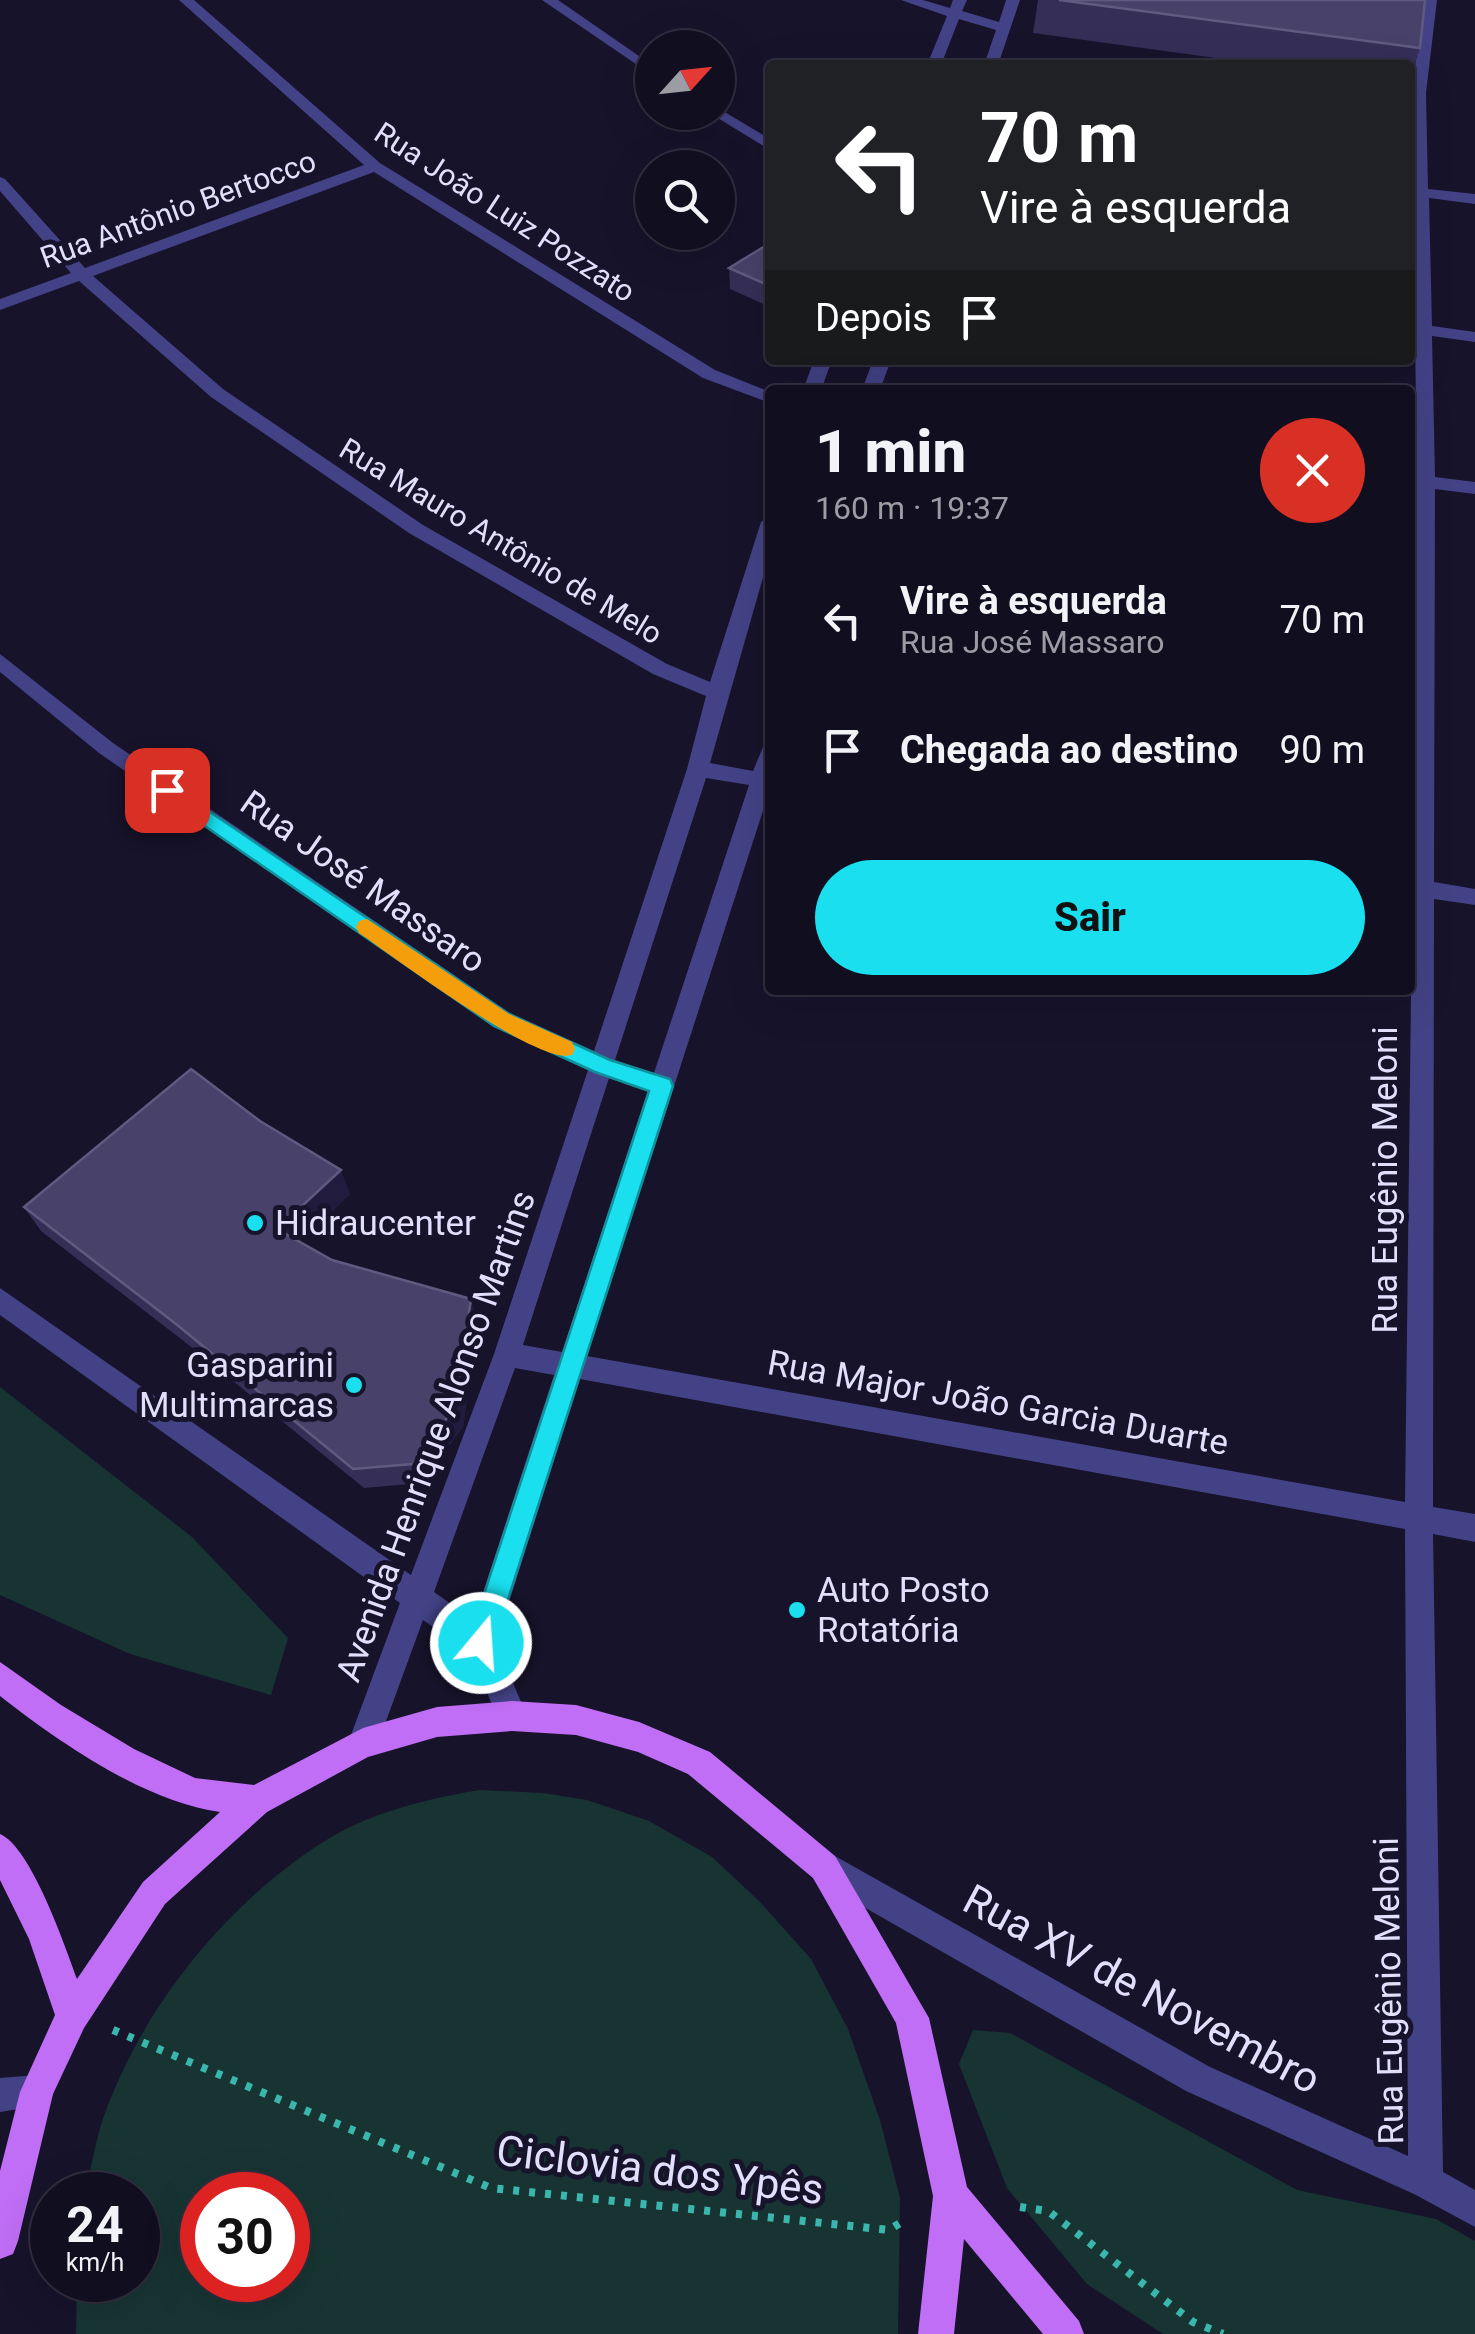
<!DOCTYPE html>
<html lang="pt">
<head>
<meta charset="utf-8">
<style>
	:root { --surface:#110e20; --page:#1a1729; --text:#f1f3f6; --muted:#9c9ca5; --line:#302e3e; --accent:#19dfef }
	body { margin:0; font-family:Roboto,sans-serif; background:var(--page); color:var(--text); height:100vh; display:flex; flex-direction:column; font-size:38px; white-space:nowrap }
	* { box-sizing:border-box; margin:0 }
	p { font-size:32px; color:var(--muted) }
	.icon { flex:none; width:55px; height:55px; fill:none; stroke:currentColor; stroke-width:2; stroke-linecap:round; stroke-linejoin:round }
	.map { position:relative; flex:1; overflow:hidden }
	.sheet { position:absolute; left:765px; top:385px; width:650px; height:610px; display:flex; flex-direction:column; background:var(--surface); border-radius:10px; box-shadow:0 10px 40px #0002,0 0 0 2px var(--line) }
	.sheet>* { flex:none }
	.guide { position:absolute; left:765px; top:60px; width:650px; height:305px; border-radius:10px; box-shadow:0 10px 40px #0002,0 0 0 2px var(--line); background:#202124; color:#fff; overflow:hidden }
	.needle { width:65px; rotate:63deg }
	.tools { position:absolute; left:635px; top:30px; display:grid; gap:20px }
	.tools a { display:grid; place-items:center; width:100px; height:100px; border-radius:50%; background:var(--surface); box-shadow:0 10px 40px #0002,0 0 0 2px var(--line); font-size:50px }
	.speed { position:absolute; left:30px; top:2172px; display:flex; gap:20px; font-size:50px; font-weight:700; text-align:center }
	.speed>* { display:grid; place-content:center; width:130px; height:130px; border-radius:50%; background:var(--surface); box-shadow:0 10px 40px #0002,0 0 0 2px var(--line); line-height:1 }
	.speed small { font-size:25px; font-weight:400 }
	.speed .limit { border:15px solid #d22; background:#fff; color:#111 }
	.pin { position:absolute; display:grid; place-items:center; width:85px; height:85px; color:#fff; margin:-42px; border-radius:20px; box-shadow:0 5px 15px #0006 }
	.me { position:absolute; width:110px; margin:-55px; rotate:18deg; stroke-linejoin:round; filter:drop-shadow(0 0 8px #0008) }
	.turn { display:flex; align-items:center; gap:35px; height:210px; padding:0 50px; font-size:45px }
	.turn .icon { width:130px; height:130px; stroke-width:2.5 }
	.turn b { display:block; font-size:70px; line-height:85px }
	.then { display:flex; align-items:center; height:95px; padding:0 50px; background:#0003; gap:20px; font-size:38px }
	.round { display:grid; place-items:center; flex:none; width:105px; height:105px; border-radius:52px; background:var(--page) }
	.overview { display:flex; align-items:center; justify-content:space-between; height:170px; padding:0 50px }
	h1 { font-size:60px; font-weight:800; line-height:75px }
	.cta { display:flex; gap:20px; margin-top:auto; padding:20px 50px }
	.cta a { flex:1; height:115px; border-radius:60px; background:var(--accent); color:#111; font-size:40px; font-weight:800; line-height:115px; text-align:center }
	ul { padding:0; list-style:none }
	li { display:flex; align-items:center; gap:30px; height:130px; padding:0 50px }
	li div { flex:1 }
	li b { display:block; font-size:38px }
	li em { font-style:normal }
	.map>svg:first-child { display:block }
</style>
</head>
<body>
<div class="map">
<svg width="1475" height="2334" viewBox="0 0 1475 2334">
	<rect width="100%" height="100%" fill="#17132b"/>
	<g fill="#173433" fill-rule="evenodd">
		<polygon points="0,1387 192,1537 288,1638 271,1695 130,1654 0,1595"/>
		<path d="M480,1790L543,1793L587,1800L649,1821L712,1857L759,1901L811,1959L848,2029L880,2120L900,2198L898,2334H76L77,2280H138V2195H84C90,2173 94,2150 100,2128C137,2013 226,1902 328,1839C372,1812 430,1798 480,1790ZM288,2195V2280H202V2195Z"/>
		<polygon points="973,2030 1010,2033 1297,2190 1436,2219 1475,2241 1475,2334 1163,2334 1087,2284 1007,2188 959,2064"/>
	</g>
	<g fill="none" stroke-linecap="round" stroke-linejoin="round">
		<g stroke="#3ab6ac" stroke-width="8" stroke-dasharray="6 10" stroke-linecap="butt">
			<polyline points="113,2030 491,2188 889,2230 900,2223"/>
			<polyline points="1020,2207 1048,2211 1193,2322 1223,2334"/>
		</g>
		<g fill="#434286" fill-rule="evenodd">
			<path d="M179,0H194L380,163L715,370L770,392V403L703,378L374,172L93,276L223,389L423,525L667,664L710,682L761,522L770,516V553L710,763L753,771L763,747L770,745V789L587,1356L1405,1502L1417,486L1410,485V475H1417L1413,196H1410L1412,93L1423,0H1437L1426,93L1428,189L1475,194V204L1429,198L1432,326L1475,332V342L1432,336L1435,477L1475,482V494L1435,489L1434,882L1475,889V905L1434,899L1433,1507L1475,1514V1542L1433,1534L1443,2172L1475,2190V2227L1414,2194L1186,2091L813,1878L808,1867L813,1856L824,1851L835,1856L1210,2067L1408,2156L1405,1529L580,1379L496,1643L527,1716L523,1727L512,1731L501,1727L471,1653L423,1620L374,1754L363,1758L352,1754L348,1743L400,1603L0,1315V1288L411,1575L494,1354L588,1070L494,1027L99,753L0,672V654L113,743L510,1013L594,1051L687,769L706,696L653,674L409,533L211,397L79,281L0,310V299L71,273L0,191V177L5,179L85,268L364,165ZM706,778L749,785L654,1073L615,1060ZM609,1078L648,1091L562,1352L523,1345ZM515,1368L554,1375L474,1620L434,1592Z"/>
			<polygon points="542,0 558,0 652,65 652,75"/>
			<polygon points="901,0 923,0 950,8 953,0 967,0 962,11 999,22 1006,0 1020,0 998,65 984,65 996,30 959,19 941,65 927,65 947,16"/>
			<polygon points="718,108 770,139 770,150 708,112 718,112"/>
			<polygon points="814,360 832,360 821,390 803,390"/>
			<polygon points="873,360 891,360 880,390 862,390"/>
			<polygon points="37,2075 49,2080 54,2092 49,2104 0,2112 0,2078"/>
		</g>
		<path fill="#bf6ef5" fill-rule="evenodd" d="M0,1662L61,1705L134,1749L195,1778L254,1785L363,1728L437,1707L512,1701L576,1705L639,1722L710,1752L835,1856L929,2018L967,2187L1079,2321L1084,2334H1043L964,2239L954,2334H918L933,2196L896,2023L813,1878L688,1774L638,1752L576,1735L512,1731L437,1737L368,1757L267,1812L165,1904L84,2028L53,2094L18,2241L13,2254L0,2259V2171L20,2092L55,2015L29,1939L0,1880V1834C31,1847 65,1946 77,1979L143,1882L220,1812C145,1802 59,1742 0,1696Z"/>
	</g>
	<g fill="#352e57">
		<polygon points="1038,0 1425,0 1420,48 1410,80 1410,65 1267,65 1033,33"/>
		<polygon points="770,243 770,307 730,289 729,268"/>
		<polygon points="350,1194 299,1242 332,1260 478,1321 463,1427 421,1483 364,1488 190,1346 41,1231 24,1207"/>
	</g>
	<g fill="#211b3e">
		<polygon points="341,1170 350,1194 288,1252 277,1229"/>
		<polygon points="471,1299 478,1321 463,1427 421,1483 413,1464"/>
	</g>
	<g fill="#484169" stroke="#605a80" stroke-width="2.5">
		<polygon points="1059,0 1425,0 1420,48"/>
		<polygon points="770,243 770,286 729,268"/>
		<polygon points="191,1069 260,1121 341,1170 277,1229 332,1260 471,1299 455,1407 413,1464 353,1469 176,1324 24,1207"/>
	</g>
	<polygon fill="#19dfef" stroke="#10919b" stroke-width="2.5" points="167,783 509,1014 610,1060 670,1079 673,1086 494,1643 491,1653 481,1657 471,1653 468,1643 649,1091 595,1072 494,1026 160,795 158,790"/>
	<path fill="#f59e0b" d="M367,919L509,1014L572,1042L575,1049L572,1055C538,1066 393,956 359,933L356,927L359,921Z"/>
	<g fill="#19dfef" stroke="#17132b" stroke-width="4">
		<circle cx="255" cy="1223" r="10"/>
		<circle cx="354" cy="1385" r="10"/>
		<circle cx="797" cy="1610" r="10"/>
	</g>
	<g text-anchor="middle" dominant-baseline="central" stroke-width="10" stroke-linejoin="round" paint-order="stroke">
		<g font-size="30" fill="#e2dffd" stroke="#17132b">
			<text transform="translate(178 209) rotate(-20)">Rua Antônio Bertocco</text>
			<text transform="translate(505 212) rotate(33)">Rua João Luiz Pozzato</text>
			<text transform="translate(501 541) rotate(31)">Rua Mauro Antônio de Melo</text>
		</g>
		<g font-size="35" fill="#e2dffd" stroke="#17132b">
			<text transform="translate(363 882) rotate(35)">Rua José Massaro</text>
			<text transform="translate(1385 1180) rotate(-90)">Rua Eugênio Meloni</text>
			<text transform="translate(998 1403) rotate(10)">Rua Major João Garcia Duarte</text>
			<text transform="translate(436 1436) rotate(-70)">Avenida Henrique Alonso Martins</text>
			<text transform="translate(1389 1991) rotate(-91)">Rua Eugênio Meloni</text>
		</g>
		<g font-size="35" fill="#e2dffd" stroke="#17132b" text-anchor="start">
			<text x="275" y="1223">Hidraucenter</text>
			<text x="334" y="1365" text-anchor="end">Gasparini<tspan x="334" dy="40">Multimarcas</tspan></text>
			<text x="817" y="1590">Auto Posto<tspan x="817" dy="40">Rotatória</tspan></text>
		</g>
		<g font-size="42" fill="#e2dffd" stroke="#17132b">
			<text transform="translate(1142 1989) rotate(28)">Rua XV de Novembro</text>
			<text transform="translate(660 2170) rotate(7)">Ciclovia dos Ypês</text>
		</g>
	</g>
</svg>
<div class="tools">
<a><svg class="needle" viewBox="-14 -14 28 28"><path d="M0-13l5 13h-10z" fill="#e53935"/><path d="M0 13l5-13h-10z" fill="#9c9ca5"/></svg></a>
<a><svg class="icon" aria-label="search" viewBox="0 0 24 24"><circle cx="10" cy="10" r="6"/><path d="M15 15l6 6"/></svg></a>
</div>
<div class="speed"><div>24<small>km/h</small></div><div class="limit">30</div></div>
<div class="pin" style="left:167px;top:790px;background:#d93025"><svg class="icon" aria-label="arrive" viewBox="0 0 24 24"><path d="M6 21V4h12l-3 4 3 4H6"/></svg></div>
<svg class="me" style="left:481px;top:1643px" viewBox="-20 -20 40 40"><circle r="17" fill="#19dfef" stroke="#fff" stroke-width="3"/><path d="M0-11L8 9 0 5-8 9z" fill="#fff"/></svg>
<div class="guide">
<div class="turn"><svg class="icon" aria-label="left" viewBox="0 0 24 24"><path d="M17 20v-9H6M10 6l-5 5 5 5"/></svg><div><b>70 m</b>Vire à esquerda</div></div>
<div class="then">Depois<svg class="icon" aria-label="arrive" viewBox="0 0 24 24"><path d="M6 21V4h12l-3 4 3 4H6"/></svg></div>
</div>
<section class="sheet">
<div class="overview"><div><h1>1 min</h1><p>160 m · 19:37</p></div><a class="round" style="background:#d93025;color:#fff"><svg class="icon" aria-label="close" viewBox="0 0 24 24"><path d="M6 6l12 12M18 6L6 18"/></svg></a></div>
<ul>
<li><svg class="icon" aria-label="left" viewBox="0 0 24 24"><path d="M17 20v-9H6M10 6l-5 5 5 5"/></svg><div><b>Vire à esquerda</b><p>Rua José Massaro</p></div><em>70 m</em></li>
<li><svg class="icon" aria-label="arrive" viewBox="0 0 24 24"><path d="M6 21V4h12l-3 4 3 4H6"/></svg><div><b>Chegada ao destino</b></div><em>90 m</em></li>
</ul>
<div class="cta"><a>Sair</a></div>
</section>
</div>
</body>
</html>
